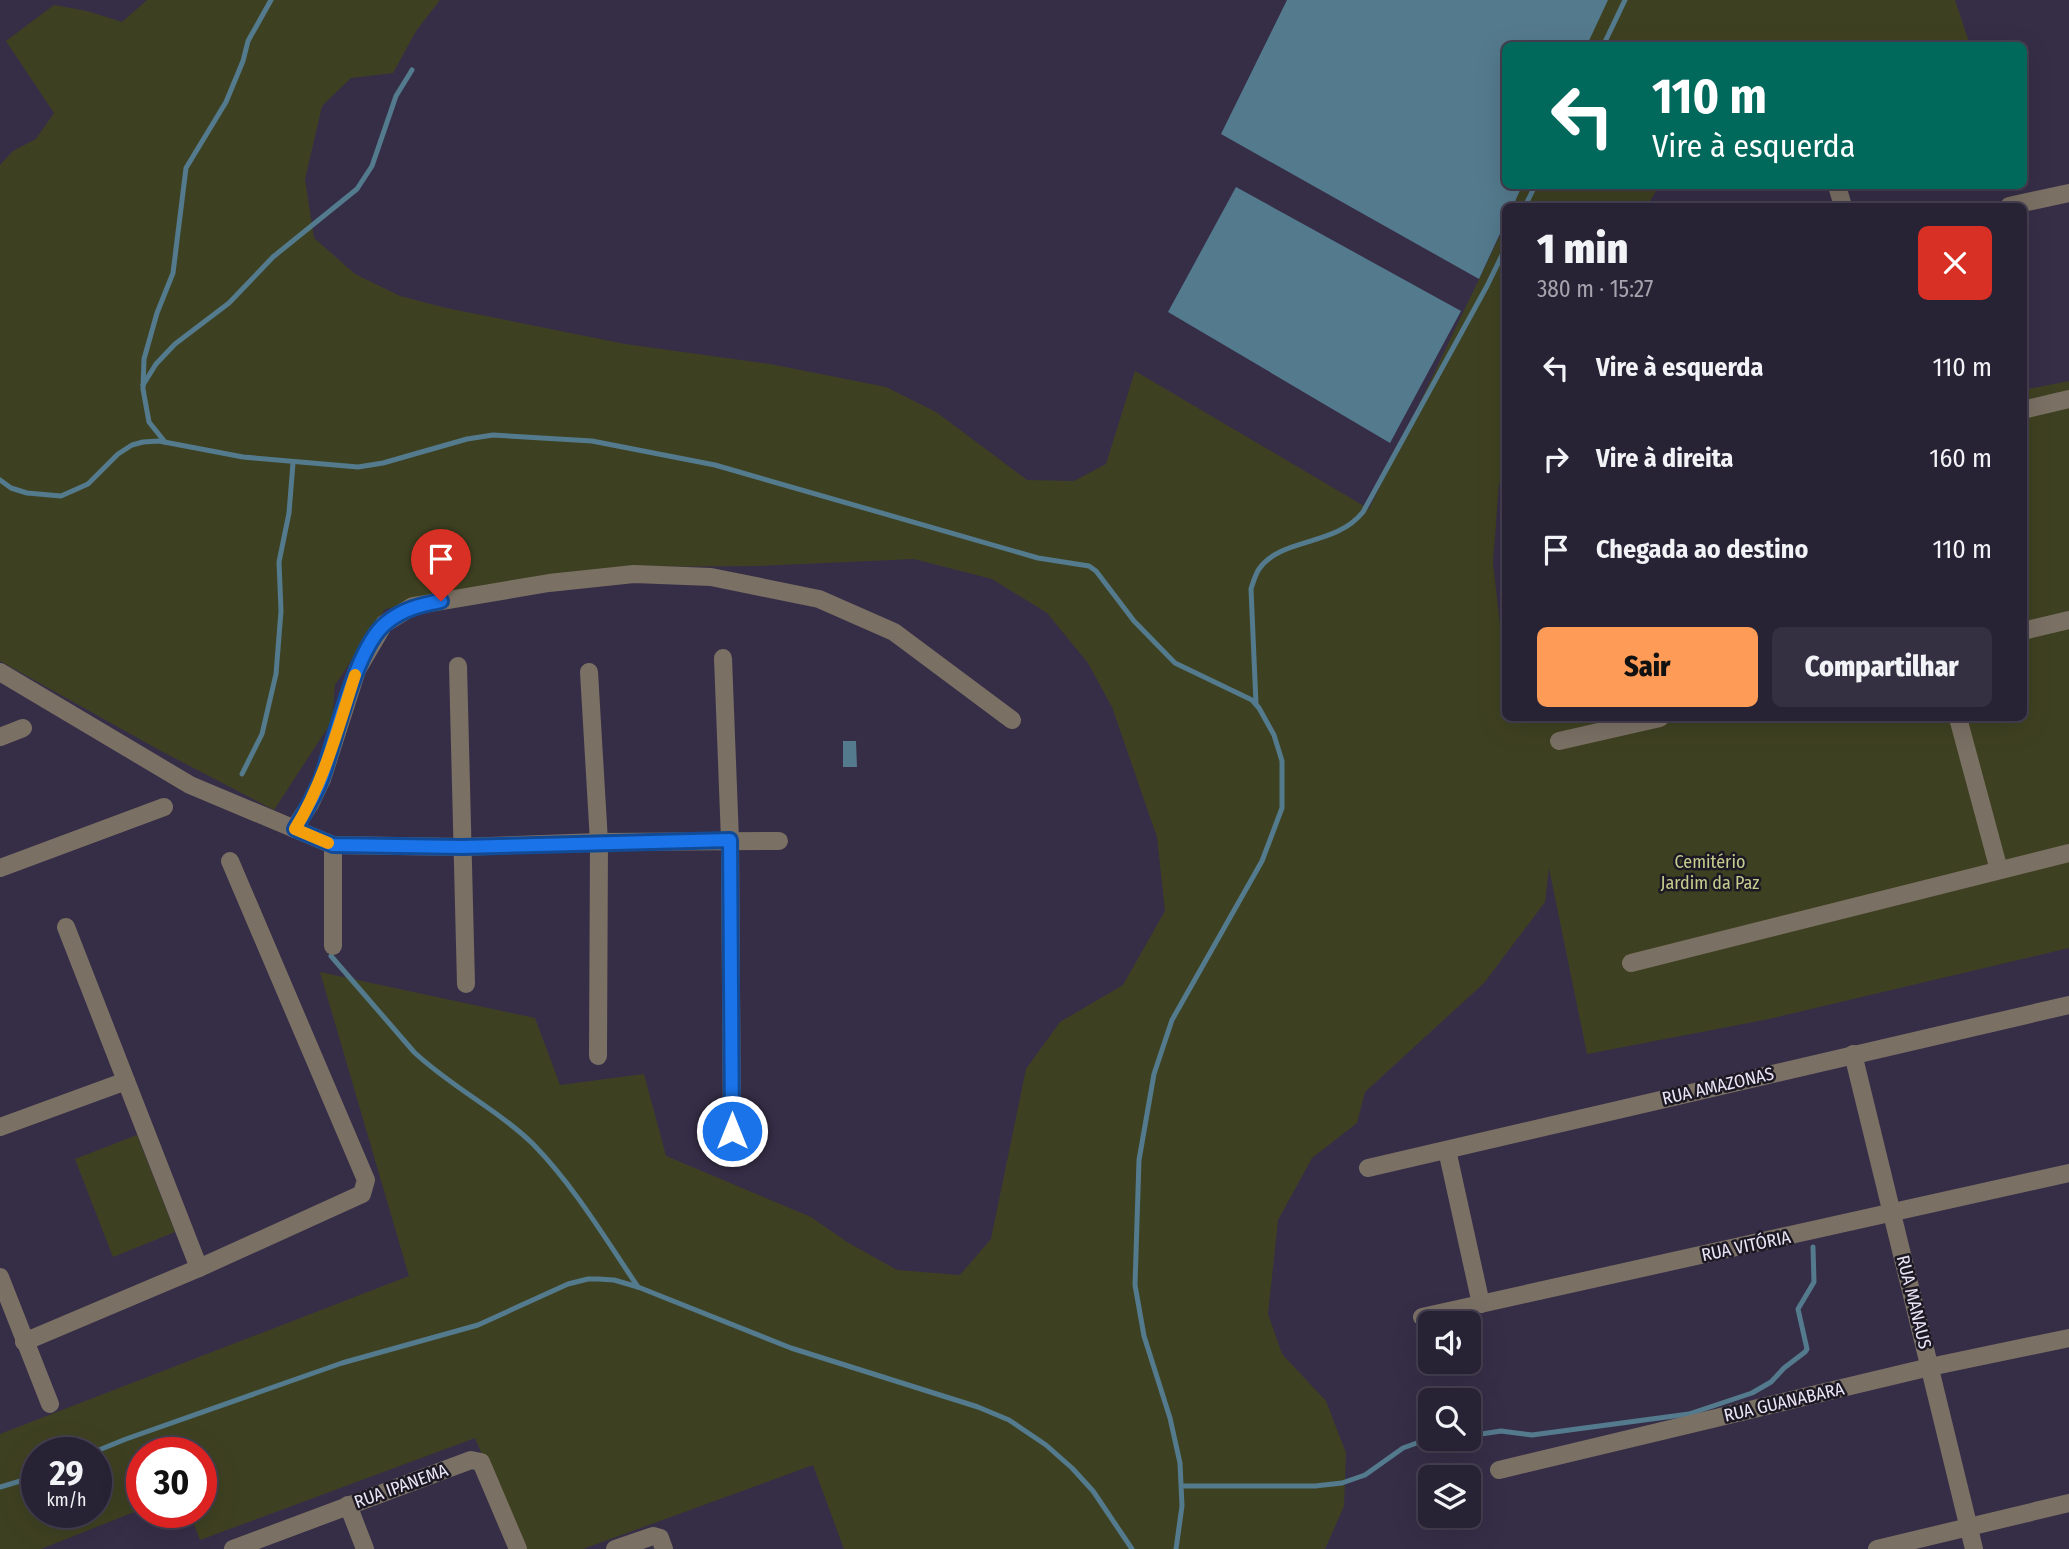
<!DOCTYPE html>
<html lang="pt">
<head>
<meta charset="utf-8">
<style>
	:root { --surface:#282235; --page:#342f41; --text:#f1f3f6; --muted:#a5a4ad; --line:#443f50; --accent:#fe9c57 }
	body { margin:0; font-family:"Fira Sans Condensed",sans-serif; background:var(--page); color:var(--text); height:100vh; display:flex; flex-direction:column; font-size:26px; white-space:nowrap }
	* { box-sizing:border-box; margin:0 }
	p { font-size:23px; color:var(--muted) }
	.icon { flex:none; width:38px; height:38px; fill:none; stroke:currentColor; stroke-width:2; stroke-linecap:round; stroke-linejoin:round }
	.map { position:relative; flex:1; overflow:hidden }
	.side { position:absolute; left:1502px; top:203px; width:525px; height:518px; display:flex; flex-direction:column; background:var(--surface); border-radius:10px; box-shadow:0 7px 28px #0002,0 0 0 2px var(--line) }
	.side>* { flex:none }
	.hud { position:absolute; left:1502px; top:42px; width:525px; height:147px; border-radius:10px; box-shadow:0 7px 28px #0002,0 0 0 2px var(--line); background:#00695c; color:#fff; overflow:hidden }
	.tools { position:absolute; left:1418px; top:1311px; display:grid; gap:14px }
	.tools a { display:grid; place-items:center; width:63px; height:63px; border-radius:10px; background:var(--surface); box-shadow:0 7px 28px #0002,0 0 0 2px var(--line); font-size:35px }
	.speed { position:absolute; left:21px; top:1437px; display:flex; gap:14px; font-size:35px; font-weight:700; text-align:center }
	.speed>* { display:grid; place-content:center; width:91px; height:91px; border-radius:50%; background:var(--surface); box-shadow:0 7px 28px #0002,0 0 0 2px var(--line); line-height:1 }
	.speed small { font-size:18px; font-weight:400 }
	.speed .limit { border:10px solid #d22; background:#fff; color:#111 }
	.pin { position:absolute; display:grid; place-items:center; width:60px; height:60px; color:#fff; margin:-72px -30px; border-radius:50% 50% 50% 0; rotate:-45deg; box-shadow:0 0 7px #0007 }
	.pin .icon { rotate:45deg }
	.me { position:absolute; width:77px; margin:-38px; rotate:0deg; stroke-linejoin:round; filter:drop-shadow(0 0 5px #0008) }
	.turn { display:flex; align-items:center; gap:24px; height:147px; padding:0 35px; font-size:32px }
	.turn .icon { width:91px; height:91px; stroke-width:2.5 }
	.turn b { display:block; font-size:49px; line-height:60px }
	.round { display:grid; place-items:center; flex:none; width:74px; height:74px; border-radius:10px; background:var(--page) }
	.overview { display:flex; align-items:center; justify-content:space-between; height:119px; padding:0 35px }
	h1 { font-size:42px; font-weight:800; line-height:52px }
	.action { display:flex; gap:14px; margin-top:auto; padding:14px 35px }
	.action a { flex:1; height:80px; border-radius:10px; background:var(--accent); color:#111; font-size:28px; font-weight:800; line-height:80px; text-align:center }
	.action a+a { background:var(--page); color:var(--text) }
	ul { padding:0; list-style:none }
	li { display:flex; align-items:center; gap:21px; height:91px; padding:0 35px }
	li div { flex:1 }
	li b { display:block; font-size:26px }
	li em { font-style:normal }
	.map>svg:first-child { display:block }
</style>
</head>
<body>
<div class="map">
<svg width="2069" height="1549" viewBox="0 0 2069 1549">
	<rect width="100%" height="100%" fill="#362e47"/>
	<g fill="#3e4121" fill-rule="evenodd">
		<path d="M147,0H440L416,31L393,73L351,78L322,106L305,179L314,238L355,274L400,296L446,308L625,344L770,364L886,387L936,412L1027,480L1074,481L1106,464L1135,371L1369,509L1505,225V473L1499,484L1493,563L1505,668V718H2023V390L2069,381V948L1769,1019L1587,1054L1549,868L1545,902L1484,983L1365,1092L1357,1123L1312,1158L1278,1220L1268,1314L1282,1354L1326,1401L1346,1453L1344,1506L1325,1549H844L813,1465L583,1549H523L475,1438L200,1540L189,1512H201V1452H142V1509L41,1549H0V1434L409,1276L320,972L535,1018L560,1085L644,1074L666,1156L811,1217L847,1242L897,1270L960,1275L991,1239L1026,1069L1060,1022L1123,985L1165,911L1157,837L1112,707L1088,663L1047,613L992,579L914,559L757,566L624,567L385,609L335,685L332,721L274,810L161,751L0,661V165L13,151L36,139L54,113L6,41L54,5L87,11L122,22ZM37,1452H96V1512H37Z"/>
		<polygon points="1604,0 1955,0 1970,45 1584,46"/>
		<polygon points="1522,186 1659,186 1647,206 1513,206"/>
		<polygon points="137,1135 175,1232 113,1257 75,1159"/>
	</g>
	<g fill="#547a8d">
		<polygon points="1287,0 1608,0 1587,45 1505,46 1505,186 1522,186 1513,206 1505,206 1505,223 1479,279 1221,134"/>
		<polygon points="1236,187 1461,311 1390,443 1168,312"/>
		<polygon points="843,741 856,741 857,767 843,767"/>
	</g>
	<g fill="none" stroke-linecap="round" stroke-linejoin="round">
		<g stroke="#547a8d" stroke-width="5">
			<polyline points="1603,46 1625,0"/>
			<polyline points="1525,206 1535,186"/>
			<polyline points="143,385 156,364 175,344 229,303 273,257 357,189 372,166 396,96 412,70"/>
			<polyline points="165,442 149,422 143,389 144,359 157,313 173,273 186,168 226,102 243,61 248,41 271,0"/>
			<polyline points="0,480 11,488 27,493 61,496 88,484 118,454 132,445 143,442 159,441 243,457 358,467 383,463 467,439 493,435 592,441 715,465 1038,558 1089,566 1096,571 1134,621 1175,663 1252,700 1259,708 1274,735 1282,761 1282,808 1262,861 1172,1020 1154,1074 1139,1160 1135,1285 1144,1336 1170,1418 1180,1463 1182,1506 1176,1549"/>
			<path d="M1256,704L1251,589C1253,583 1255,575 1259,569C1281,537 1335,547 1363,512L1487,286L1505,249"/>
			<polyline points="242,774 262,734 276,674 281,611 279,562 289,513 293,463"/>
			<path d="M331,956L414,1052C451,1087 497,1109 533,1144C574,1186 605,1238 638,1287"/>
			<polyline points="1468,1436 1501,1431 1532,1435 1689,1414 1752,1393 1771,1382 1784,1368 1805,1352 1807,1349 1798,1309 1814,1282 1813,1247"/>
			<polyline points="94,1452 126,1439 342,1363 478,1325 568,1284 588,1279 598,1279 614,1280 638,1287 791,1348 978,1407 1009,1420 1046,1445 1072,1468 1093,1491 1132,1549"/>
			<polyline points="1182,1486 1315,1486 1342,1483 1365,1475 1403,1448 1425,1440 1442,1438"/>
			<polyline points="0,1487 37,1476"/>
		</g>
		<g stroke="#7b7064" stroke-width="18">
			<polyline points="1837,186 1843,206"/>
			<polyline points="2009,206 2069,193"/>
			<polyline points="2023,410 2069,399"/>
			<polyline points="2023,631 2069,620"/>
			<polyline points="723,658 730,840 732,1131"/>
			<polyline points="458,666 466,984"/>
			<polyline points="0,672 190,785 333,845 462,847 599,842 779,841"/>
			<polyline points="589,672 599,842 598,1056"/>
			<polyline points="1958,718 1999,870"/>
			<polyline points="0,737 23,728"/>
			<polyline points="1559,741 1660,718"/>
			<polyline points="294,829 310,804 322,779 357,670 384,624 413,606 549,583 634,574 711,577 819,599 894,632 1012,720"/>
			<polyline points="0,868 164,807"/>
			<polyline points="66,927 199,1268"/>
			<polyline points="333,946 333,845"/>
			<polyline points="1631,963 2069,853"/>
			<polyline points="1853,1054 1974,1549"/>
			<polyline points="0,1127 126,1081"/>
			<polyline points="1447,1150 1481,1304"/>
			<polyline points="1368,1168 2069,1005"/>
			<polyline points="0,1277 50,1404"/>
			<polyline points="1422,1317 2069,1173"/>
			<polyline points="24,1342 199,1268 362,1194 366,1180 230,861"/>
			<polyline points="1499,1470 1930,1367 2069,1338"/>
			<polyline points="348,1505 365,1549"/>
			<polyline points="233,1549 471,1460 481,1462 518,1549"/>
			<polyline points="615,1549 653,1536 660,1538 664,1549"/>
			<polyline points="1877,1549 2069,1503"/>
		</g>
	</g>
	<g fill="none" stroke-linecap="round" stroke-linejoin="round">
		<g stroke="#114b97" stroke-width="18">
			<path id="route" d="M441,601C420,605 403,609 386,623C356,647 336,738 322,777C315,796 305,812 295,829L333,845L462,847L730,840L732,1131"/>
		</g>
		<use href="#route" stroke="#1a73e8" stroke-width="12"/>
		<path stroke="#f59e0b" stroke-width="12" d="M328,843L295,829C324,782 338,728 355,675"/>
	</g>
	<g text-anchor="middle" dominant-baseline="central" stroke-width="5" stroke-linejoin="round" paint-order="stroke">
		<g font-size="18" fill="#c5cc8e" stroke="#1c1924">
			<text x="1710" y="862">Cemitério<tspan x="1710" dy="21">Jardim da Paz</tspan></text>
		</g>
		<g font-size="18" fill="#eae5f5" stroke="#1c1924">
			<text transform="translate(1718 1086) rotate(-13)">RUA AMAZONAS</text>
			<text transform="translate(1746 1246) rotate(-12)">RUA VITÓRIA</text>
			<text transform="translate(1914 1302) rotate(76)">RUA MANAUS</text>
			<text transform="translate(1784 1402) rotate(-13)">RUA GUANABARA</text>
			<text transform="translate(401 1486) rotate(-20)">RUA IPANEMA</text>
		</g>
	</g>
</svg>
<div class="tools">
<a><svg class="icon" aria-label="sound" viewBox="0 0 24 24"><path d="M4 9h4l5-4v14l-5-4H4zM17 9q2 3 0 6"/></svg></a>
<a><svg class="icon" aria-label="search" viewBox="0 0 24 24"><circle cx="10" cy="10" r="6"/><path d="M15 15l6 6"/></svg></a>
<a><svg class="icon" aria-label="layers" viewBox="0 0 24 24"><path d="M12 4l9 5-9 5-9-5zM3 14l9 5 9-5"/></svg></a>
</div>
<div class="speed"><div>29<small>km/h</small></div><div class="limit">30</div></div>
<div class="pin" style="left:441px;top:601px;background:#d93025"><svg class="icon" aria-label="arrive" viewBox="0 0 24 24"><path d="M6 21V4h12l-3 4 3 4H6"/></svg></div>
<svg class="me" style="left:732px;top:1131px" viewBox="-20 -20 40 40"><circle r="17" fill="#1a73e8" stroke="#fff" stroke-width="3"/><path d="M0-11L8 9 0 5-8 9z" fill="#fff"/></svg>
<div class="hud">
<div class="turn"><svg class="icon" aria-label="left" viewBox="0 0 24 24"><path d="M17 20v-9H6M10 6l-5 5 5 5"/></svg><div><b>110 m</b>Vire à esquerda</div></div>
</div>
<section class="side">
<div class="overview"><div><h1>1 min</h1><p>380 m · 15:27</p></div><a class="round" style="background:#d93025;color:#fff"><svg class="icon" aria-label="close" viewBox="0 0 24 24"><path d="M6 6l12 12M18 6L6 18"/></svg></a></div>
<ul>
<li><svg class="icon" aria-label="left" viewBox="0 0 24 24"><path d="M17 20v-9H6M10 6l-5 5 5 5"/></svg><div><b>Vire à esquerda</b></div><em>110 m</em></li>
<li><svg class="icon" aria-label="right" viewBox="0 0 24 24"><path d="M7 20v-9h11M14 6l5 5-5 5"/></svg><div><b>Vire à direita</b></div><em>160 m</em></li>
<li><svg class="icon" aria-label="arrive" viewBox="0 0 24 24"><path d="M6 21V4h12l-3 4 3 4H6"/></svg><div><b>Chegada ao destino</b></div><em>110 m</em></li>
</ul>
<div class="action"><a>Sair</a><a>Compartilhar</a></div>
</section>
</div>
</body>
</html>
